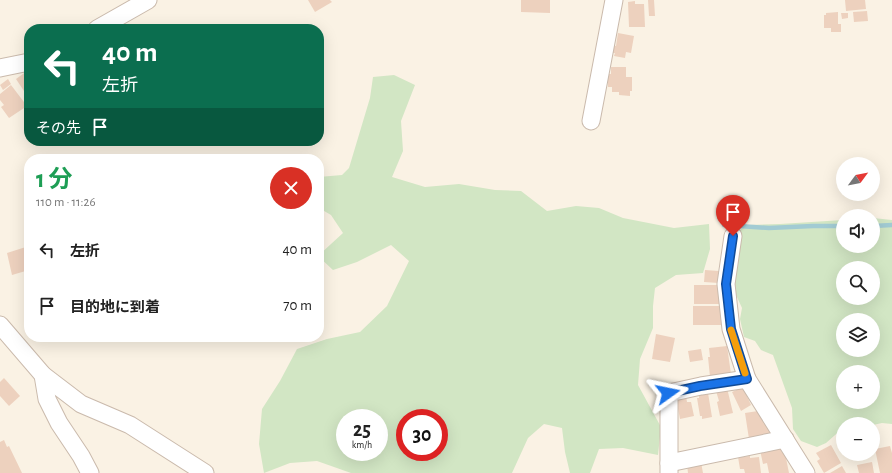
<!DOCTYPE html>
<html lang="ja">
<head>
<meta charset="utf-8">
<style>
	:root { --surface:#fff; --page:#f6f6f6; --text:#222; --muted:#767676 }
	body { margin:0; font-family:"Alegreya Sans","Noto Sans JP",sans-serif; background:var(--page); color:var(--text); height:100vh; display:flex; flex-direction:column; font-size:15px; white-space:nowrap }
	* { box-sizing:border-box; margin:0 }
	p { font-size:13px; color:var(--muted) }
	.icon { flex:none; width:22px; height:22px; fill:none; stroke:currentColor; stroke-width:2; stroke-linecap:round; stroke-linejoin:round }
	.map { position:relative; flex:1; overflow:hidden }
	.side { position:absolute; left:24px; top:154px; width:300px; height:188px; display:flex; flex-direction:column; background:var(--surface); border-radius:16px; box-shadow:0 4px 16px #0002 }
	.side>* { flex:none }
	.banner { position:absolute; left:24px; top:24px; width:300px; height:122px; border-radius:16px; box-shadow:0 4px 16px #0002; background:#0b6e4f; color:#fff; overflow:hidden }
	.needle { width:26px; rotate:58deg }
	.buttons { position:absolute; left:836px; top:157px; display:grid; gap:8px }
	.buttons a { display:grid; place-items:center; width:44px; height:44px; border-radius:50%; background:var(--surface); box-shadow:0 4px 16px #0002; font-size:20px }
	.speed { position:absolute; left:336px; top:409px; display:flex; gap:8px; font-size:20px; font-weight:700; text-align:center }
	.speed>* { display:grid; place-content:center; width:52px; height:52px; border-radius:50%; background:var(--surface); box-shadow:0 4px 16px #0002; line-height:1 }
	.speed small { font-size:10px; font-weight:400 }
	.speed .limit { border:6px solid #d22; background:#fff; color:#111 }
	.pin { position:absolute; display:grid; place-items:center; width:34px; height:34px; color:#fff; margin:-41px -17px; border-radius:50% 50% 50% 0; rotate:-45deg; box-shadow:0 0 4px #0007 }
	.pin .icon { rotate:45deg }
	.me { position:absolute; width:44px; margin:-22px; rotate:78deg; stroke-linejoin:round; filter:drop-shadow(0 0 3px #0008) }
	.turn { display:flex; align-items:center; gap:14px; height:84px; padding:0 12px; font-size:18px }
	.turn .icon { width:52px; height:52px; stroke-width:2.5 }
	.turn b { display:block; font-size:28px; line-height:34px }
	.then { display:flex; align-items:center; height:38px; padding:0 12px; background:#0003; gap:8px; font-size:15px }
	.round { display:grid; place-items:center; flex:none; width:42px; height:42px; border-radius:21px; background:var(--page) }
	.overview { display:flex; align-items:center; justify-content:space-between; height:68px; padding:0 12px }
	h1 { font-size:24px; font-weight:700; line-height:30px; color:#1e9e55 }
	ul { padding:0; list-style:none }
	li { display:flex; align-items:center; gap:12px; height:56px; padding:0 12px }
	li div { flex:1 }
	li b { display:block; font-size:15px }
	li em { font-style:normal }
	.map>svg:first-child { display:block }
</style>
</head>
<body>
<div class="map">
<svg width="892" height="473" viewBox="0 0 892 473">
	<rect width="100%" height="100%" fill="#faf2e4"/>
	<g fill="#d2e6c4" fill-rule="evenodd">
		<path d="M394,75L415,85L401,121L403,151L392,177L425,187L459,184L495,190L521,191L547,211L576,206L599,208L623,218L674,228L709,224L710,249L703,273L676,275L655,288L653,306V328L640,359L638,385L661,427L658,455L623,448L599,449L590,473H570L565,452L562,428L544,424L528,438L512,473H351L317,461L290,463L264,473L259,444L262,409L280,381L297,349L327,339L360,332L387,306L409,261L391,245L357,262L333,270L319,257V255L343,233L331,215L319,208V177L342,175L349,168L370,98L373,77ZM345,418H379V452H345ZM405,418H439V452H405Z"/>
		<path d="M873,218L892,220V424L882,423L873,425V424H843V428L826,443L817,447L801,441L793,429L792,408L773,355L761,350L755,341L744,337L740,319L742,308L732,286L740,230L748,225L780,224L843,220V246H873ZM843,268H873V298H843ZM843,320H873V350H843ZM843,372H873V402H843Z"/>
	</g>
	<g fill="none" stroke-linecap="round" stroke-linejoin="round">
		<g stroke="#a2cbd3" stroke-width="4.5">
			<polyline points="724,225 769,228 813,226 843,226"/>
			<polyline points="873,226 892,225"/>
		</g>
	</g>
	<g fill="#edd1be">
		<polygon points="308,0 330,0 332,2 315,12"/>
		<polygon points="521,0 550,0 550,13 521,12"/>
		<polygon points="648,0 654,0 655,16 649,16"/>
		<polygon points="845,0 865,0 866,9 846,11"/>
		<polygon points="635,1 635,4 644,4 645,27 629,27 628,2"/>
		<polygon points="867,11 868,21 854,22 853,12"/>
		<polygon points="838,12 838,24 841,24 841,32 831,32 831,28 824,28 824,15 826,15 826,13"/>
		<polygon points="841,13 848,13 848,18 842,19"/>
		<polygon points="618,33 634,36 631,53 626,52 625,58 614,56 615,53 611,53 612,45 616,46"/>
		<polygon points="611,67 626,67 626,77 632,77 632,91 630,91 630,96 619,95 619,92 612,92 612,87 608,87 608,74 611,74"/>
		<polygon points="27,71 29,74 29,92 26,94 16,79"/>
		<polygon points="8,79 11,84 3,90 0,85"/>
		<polygon points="11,85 27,106 9,118 1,107 4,105 0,100 0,94"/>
		<polygon points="29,246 29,270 12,275 7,253"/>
		<polygon points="705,270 719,271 719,283 704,282"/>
		<polygon points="694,285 719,285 721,304 694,304"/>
		<rect x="693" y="306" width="30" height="19"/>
		<polygon points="656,334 675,338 670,362 652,359"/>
		<polygon points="727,346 731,374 710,377 708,357 710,357 709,348"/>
		<polygon points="701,349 703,360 690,362 688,351"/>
		<polygon points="4,378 20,396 9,406 0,396 0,382"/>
		<polygon points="745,386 748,393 746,394 751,405 741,411 732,392"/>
		<polygon points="727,388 733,413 720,416 717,402 719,401 716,391"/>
		<polygon points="708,393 712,417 702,419 702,416 700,416 697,398 699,398 699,394"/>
		<polygon points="686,396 687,402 691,402 694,416 680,419 676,398"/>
		<polygon points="758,411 759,415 763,414 764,424 769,423 771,435 749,439 745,413"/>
		<polygon points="4,440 7,447 9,446 22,473 0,473 0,442"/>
		<polygon points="831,445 841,463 824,473 817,461 820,459 816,453"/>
		<polygon points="890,446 892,453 892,473 880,473 875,449"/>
		<polygon points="781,447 782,453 785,453 789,473 769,473 767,463 763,464 760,450"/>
		<polygon points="750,456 750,458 759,457 761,473 745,473 744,469 740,469 738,457"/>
		<polygon points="701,462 703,473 688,473 687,465"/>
		<polygon points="872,462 874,473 859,473 857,465"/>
		<polygon points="842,466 846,473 830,473"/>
	</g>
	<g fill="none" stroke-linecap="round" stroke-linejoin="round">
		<g stroke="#cabaac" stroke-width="19">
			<g id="minor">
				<polyline points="97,29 148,0"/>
				<polyline points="0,68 29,62"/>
				<polyline points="591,121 614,0"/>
				<polyline points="733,236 726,284 731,329 747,379 806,473"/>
				<polyline points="0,325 43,375 81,404 130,425 205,473"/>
				<polyline points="43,375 47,399 59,423 81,456 90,473"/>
				<polyline points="669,463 785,439"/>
				<polyline points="669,473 669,393 701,386 747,379"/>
			</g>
		</g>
		<use href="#minor" stroke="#fff" stroke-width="17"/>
	</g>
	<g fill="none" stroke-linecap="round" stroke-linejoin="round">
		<g stroke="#114b97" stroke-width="10">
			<polyline id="route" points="668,393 700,386 747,379 731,329 726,284 733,236"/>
		</g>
		<use href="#route" stroke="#1a73e8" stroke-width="7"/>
		<polyline stroke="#f59e0b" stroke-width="7" points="731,330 745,373"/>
	</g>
</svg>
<div class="buttons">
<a><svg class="needle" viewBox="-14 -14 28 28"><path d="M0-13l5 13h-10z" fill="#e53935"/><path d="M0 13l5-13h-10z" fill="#767676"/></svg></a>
<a><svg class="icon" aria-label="sound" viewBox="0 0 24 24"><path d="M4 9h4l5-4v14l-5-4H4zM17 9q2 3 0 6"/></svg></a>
<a><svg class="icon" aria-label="search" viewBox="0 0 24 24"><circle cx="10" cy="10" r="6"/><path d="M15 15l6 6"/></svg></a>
<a><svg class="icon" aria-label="layers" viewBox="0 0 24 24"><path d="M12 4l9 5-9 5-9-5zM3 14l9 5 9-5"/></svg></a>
<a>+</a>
<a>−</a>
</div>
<div class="speed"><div>25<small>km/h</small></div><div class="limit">30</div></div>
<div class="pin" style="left:733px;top:236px;background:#d93025"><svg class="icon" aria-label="arrive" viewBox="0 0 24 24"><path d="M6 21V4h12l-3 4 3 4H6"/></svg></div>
<svg class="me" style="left:668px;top:393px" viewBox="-20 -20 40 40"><path d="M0-17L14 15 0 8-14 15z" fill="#1a73e8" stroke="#fff" stroke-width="4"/></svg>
<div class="banner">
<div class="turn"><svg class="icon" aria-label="left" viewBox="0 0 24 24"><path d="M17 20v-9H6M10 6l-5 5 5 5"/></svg><div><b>40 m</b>左折</div></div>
<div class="then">その先<svg class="icon" aria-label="arrive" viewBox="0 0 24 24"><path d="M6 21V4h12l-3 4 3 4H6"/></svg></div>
</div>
<section class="side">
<div class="overview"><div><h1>1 分</h1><p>110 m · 11:26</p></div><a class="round" style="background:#d93025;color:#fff"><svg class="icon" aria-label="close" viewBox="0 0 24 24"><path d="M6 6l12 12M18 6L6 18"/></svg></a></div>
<ul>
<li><svg class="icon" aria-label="left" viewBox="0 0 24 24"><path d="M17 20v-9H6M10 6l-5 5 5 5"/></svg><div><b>左折</b></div><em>40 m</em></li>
<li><svg class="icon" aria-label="arrive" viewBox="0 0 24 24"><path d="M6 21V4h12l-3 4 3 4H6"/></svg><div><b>目的地に到着</b></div><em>70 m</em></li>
</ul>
</section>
</div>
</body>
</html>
